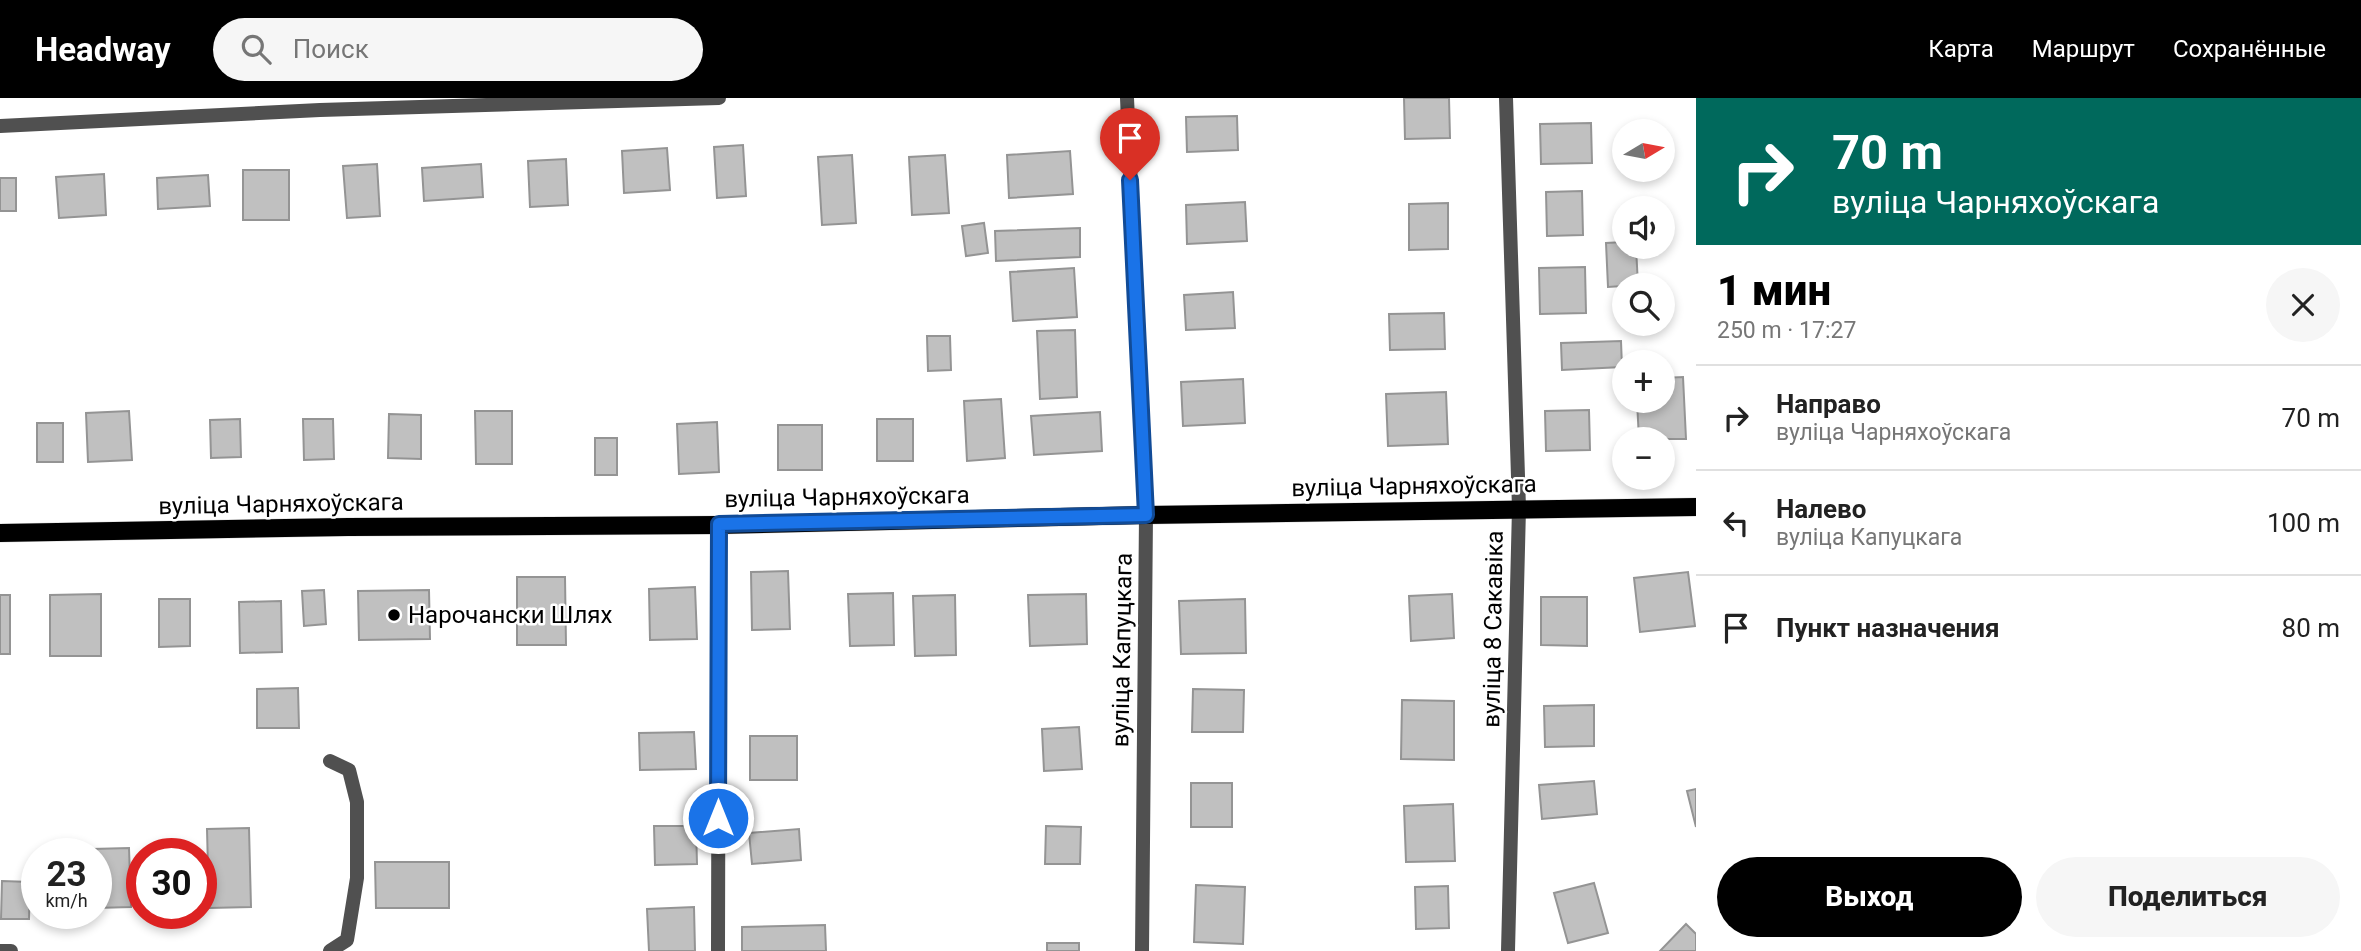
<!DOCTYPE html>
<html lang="ru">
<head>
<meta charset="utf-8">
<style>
	:root { --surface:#fff; --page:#f6f6f6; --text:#222; --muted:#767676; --line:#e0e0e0; --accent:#000 }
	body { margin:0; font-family:Roboto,sans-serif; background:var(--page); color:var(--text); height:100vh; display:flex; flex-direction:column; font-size:26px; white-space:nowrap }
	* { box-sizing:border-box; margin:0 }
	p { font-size:23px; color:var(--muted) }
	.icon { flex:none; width:38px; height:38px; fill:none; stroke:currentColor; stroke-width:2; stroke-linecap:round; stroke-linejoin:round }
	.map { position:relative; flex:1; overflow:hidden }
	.panel { display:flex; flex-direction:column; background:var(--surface); width:665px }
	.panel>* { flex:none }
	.hud { background:#00695c; color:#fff; overflow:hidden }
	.needle { width:46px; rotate:80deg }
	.tools { position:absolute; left:1612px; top:21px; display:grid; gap:14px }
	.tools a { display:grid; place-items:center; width:63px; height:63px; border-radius:50%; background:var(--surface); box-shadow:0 4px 10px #0003; font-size:35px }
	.speed { position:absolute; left:21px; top:740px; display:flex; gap:14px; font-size:35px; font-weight:700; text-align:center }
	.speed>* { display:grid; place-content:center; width:91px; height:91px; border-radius:50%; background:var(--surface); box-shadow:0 4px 10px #0003; line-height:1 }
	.speed small { font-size:18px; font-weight:400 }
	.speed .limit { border:10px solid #d22; background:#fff; color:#111 }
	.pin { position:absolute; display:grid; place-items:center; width:60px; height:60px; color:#fff; margin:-72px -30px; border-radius:50% 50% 50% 0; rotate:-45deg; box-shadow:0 0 7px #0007 }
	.pin .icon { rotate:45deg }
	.me { position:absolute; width:77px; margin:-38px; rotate:0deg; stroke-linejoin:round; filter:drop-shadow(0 0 5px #0008) }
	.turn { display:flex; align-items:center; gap:24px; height:147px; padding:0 21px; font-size:32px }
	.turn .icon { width:91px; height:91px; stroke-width:2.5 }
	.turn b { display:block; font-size:49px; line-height:60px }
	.round { display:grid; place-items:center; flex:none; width:74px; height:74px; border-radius:37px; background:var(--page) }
	.headline { display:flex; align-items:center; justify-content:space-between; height:119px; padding:0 21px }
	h1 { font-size:42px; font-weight:800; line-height:52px; color:var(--accent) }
	.action { display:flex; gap:14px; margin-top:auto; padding:14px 21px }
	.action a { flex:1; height:80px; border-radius:42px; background:var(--accent); color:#fff; font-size:28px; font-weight:800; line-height:80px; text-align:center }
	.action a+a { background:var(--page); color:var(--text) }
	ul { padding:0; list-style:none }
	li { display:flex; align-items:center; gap:21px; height:105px; padding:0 21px; border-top:2px solid var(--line) }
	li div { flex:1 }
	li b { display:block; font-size:26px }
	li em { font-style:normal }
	header { display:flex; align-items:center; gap:42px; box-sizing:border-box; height:98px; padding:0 35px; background:var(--accent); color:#fff }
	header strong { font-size:33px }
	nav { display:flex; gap:38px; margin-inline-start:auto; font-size:24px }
	.search { width:490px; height:63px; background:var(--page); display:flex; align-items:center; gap:18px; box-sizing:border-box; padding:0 24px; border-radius:38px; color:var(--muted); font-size:26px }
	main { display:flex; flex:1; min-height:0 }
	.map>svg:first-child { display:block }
</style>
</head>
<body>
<header>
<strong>Headway</strong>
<div class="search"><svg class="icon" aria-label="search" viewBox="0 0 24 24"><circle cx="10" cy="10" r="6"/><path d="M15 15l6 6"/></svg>Поиск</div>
<nav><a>Карта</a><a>Маршрут</a><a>Сохранённые</a></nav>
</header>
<main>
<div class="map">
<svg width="1696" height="853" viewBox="0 0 1696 853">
	<rect width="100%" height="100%" fill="#fff"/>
	<g fill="#c0c0c0" stroke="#949494" stroke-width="2">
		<polygon points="1404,0 1449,0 1450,40 1405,41"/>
		<polygon points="1237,18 1238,52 1187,54 1186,19"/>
		<polygon points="1591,25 1592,65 1541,66 1540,26"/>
		<polygon points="743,47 746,98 717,100 714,49"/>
		<polygon points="667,50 670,92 624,95 622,53"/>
		<polygon points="1070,53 1073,96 1009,100 1007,57"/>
		<polygon points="852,57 856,125 822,127 818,59"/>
		<polygon points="945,57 949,115 912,117 909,59"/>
		<polygon points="566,61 568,107 530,109 528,63"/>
		<polygon points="377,66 380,118 347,120 343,68"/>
		<polygon points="481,66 483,99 424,103 422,70"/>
		<rect x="243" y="72" width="46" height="50"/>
		<polygon points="104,76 106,117 59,120 56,79"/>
		<polygon points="208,77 210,108 158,111 157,80"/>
		<rect x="0" y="80" width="16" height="33"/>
		<polygon points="1582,93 1583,137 1547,138 1546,94"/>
		<polygon points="1245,104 1247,143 1187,146 1186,107"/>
		<polygon points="1448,105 1448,151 1409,152 1409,106"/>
		<polygon points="984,125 988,155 966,158 962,128"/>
		<polygon points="1080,130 1080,159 996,163 995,133"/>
		<polygon points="1624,144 1624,149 1636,149 1638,187 1608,189 1606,145"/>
		<polygon points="1585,169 1586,215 1540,216 1539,170"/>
		<polygon points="1074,170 1077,219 1013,223 1010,174"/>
		<polygon points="1233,194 1235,230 1186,232 1184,197"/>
		<polygon points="1444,215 1445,251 1390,252 1389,216"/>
		<polygon points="1075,232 1077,299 1040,301 1037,233"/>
		<polygon points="927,238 950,238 951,272 928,273"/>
		<polygon points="1621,243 1622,269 1562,272 1561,245"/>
		<polygon points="1683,279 1686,341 1639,341 1637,303 1662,303 1662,280"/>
		<polygon points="1243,281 1245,325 1183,328 1181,284"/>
		<polygon points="1446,294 1448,346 1388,348 1386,296"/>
		<polygon points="1001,301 1005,360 967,363 964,303"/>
		<polygon points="1589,312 1590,352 1546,353 1545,313"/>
		<polygon points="129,313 132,362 88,364 86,315"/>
		<polygon points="475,313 512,313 512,366 476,366"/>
		<polygon points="1100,314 1102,353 1034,357 1031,318"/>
		<polygon points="389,316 421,317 421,361 388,360"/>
		<polygon points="240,321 241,359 211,360 210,322"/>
		<polygon points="303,321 333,321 334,361 304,362"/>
		<rect x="877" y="321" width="36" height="42"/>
		<polygon points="717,324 719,374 679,376 677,326"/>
		<rect x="37" y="325" width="26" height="39"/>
		<rect x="778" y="327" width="44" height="45"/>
		<rect x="595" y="340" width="22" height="37"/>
		<polygon points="788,473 790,531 752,532 751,474"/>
		<polygon points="1688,474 1695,528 1640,534 1634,480"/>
		<polygon points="517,479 565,479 566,547 517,547"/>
		<polygon points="695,489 697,541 650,542 649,491"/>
		<polygon points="324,492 326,526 304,528 302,493"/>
		<polygon points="429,492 430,541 359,542 358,493"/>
		<polygon points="893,495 894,547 850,548 848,496"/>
		<polygon points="101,496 101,558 50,558 50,497"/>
		<polygon points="1086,496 1087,546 1030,548 1028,497"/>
		<polygon points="1452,496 1454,540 1411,543 1409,498"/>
		<rect x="0" y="497" width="10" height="59"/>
		<polygon points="955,497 956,557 915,558 913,498"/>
		<polygon points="1541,499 1587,499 1587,548 1541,547"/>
		<polygon points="159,501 190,501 190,548 159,549"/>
		<polygon points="1245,501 1246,555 1181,556 1179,503"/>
		<polygon points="281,503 282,554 240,555 239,504"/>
		<polygon points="298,590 299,630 257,630 257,591"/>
		<polygon points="1193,591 1244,592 1243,634 1192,634"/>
		<polygon points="1402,602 1454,603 1454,662 1401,661"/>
		<polygon points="1594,607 1594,648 1545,649 1544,608"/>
		<polygon points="1079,629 1082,671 1044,673 1042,631"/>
		<polygon points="694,634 696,671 640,672 639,635"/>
		<rect x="750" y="638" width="47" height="44"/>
		<polygon points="1594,683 1597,716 1542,721 1539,687"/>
		<rect x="1191" y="685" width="41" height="44"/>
		<polygon points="1696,691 1696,729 1687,693"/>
		<polygon points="1453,706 1455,763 1406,764 1404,708"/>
		<polygon points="654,728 696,728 697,766 655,767"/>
		<polygon points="1046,728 1081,729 1080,766 1045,766"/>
		<polygon points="249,730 251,809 209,810 207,731"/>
		<polygon points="799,731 801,762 752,766 749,735"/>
		<polygon points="129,750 131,809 96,810 96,756 92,756 92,751"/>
		<polygon points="375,764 449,764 449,810 376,810"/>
		<polygon points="2,783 30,784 29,821 1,821"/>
		<polygon points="1594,785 1608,835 1568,845 1554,795"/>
		<polygon points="1196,787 1245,789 1243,846 1194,844"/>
		<polygon points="1448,788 1449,830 1416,831 1415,789"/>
		<polygon points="694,809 695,853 649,853 647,811"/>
		<polygon points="1686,826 1696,836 1696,853 1660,853"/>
		<polygon points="825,827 826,853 742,853 742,829"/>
		<rect x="1047" y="845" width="32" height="8"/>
	</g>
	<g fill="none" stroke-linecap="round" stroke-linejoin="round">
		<g stroke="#dbdbdb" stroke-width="19">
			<polyline id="primary" points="0,435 348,429 719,427 1146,417 1696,409"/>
		</g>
		<g stroke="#505050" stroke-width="14">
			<polyline points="1127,0 1146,417 1142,853"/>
			<polyline points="1506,0 1519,410 1508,853"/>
			<polyline points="0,28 320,12 719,0"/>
			<polyline points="0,853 11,853"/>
			<polyline points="330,853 347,842 357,780 357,704 349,672 330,663"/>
			<polyline points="718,853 719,427"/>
		</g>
		<use href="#primary" stroke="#000" stroke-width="18"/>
	</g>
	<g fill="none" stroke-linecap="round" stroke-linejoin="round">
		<g stroke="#114b97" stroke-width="18">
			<polyline id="route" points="718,720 719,426 1146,417 1130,82"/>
		</g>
		<use href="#route" stroke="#1a73e8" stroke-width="12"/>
	</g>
	<circle fill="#000" stroke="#fff" stroke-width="2.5" cx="394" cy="517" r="7"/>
	<g text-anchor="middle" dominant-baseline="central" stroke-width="5" stroke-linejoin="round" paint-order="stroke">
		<g font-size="24" fill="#000" stroke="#fff">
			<text transform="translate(1414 388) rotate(-1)">вуліца Чарняхоўскага</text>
			<text transform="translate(847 399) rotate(-1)">вуліца Чарняхоўскага</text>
			<text transform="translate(281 406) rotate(-1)">вуліца Чарняхоўскага</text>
			<text transform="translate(1493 531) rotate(-89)">вуліца 8 Сакавіка</text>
			<text transform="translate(1122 552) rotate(-89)">вуліца Капуцкага</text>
		</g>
		<g font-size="24" fill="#000" stroke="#fff" text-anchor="start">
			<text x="408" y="517">Нарочански Шлях</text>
		</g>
	</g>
</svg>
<div class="tools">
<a><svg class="needle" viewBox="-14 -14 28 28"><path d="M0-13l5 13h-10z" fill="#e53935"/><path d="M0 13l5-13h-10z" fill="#767676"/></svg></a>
<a><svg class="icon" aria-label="sound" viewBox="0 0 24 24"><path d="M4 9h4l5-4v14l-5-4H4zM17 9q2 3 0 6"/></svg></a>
<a><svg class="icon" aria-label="search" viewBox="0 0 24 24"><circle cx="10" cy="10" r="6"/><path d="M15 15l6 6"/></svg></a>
<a>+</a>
<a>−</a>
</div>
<div class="speed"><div>23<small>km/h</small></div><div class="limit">30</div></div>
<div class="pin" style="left:1130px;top:82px;background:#d93025"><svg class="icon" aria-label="arrive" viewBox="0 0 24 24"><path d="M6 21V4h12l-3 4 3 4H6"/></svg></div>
<svg class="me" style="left:718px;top:720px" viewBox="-20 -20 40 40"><circle r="17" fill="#1a73e8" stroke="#fff" stroke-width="3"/><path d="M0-11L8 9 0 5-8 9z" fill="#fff"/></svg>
</div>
<section class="panel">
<div class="hud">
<div class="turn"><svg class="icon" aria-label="right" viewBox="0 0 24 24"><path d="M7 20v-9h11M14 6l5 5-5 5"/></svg><div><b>70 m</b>вуліца Чарняхоўскага</div></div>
</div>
<div class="headline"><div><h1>1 мин</h1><p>250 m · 17:27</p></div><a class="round"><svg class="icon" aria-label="close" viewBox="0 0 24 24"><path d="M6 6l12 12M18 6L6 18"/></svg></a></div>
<ul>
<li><svg class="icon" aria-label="right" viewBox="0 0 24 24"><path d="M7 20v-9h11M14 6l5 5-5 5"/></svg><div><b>Направо</b><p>вуліца Чарняхоўскага</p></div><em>70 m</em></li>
<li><svg class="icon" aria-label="left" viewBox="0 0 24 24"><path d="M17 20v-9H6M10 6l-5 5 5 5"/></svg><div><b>Налево</b><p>вуліца Капуцкага</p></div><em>100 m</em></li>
<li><svg class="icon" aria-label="arrive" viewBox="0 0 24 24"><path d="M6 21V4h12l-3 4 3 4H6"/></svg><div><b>Пункт назначения</b></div><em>80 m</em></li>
</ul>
<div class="action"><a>Выход</a><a>Поделиться</a></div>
</section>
</main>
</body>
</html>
